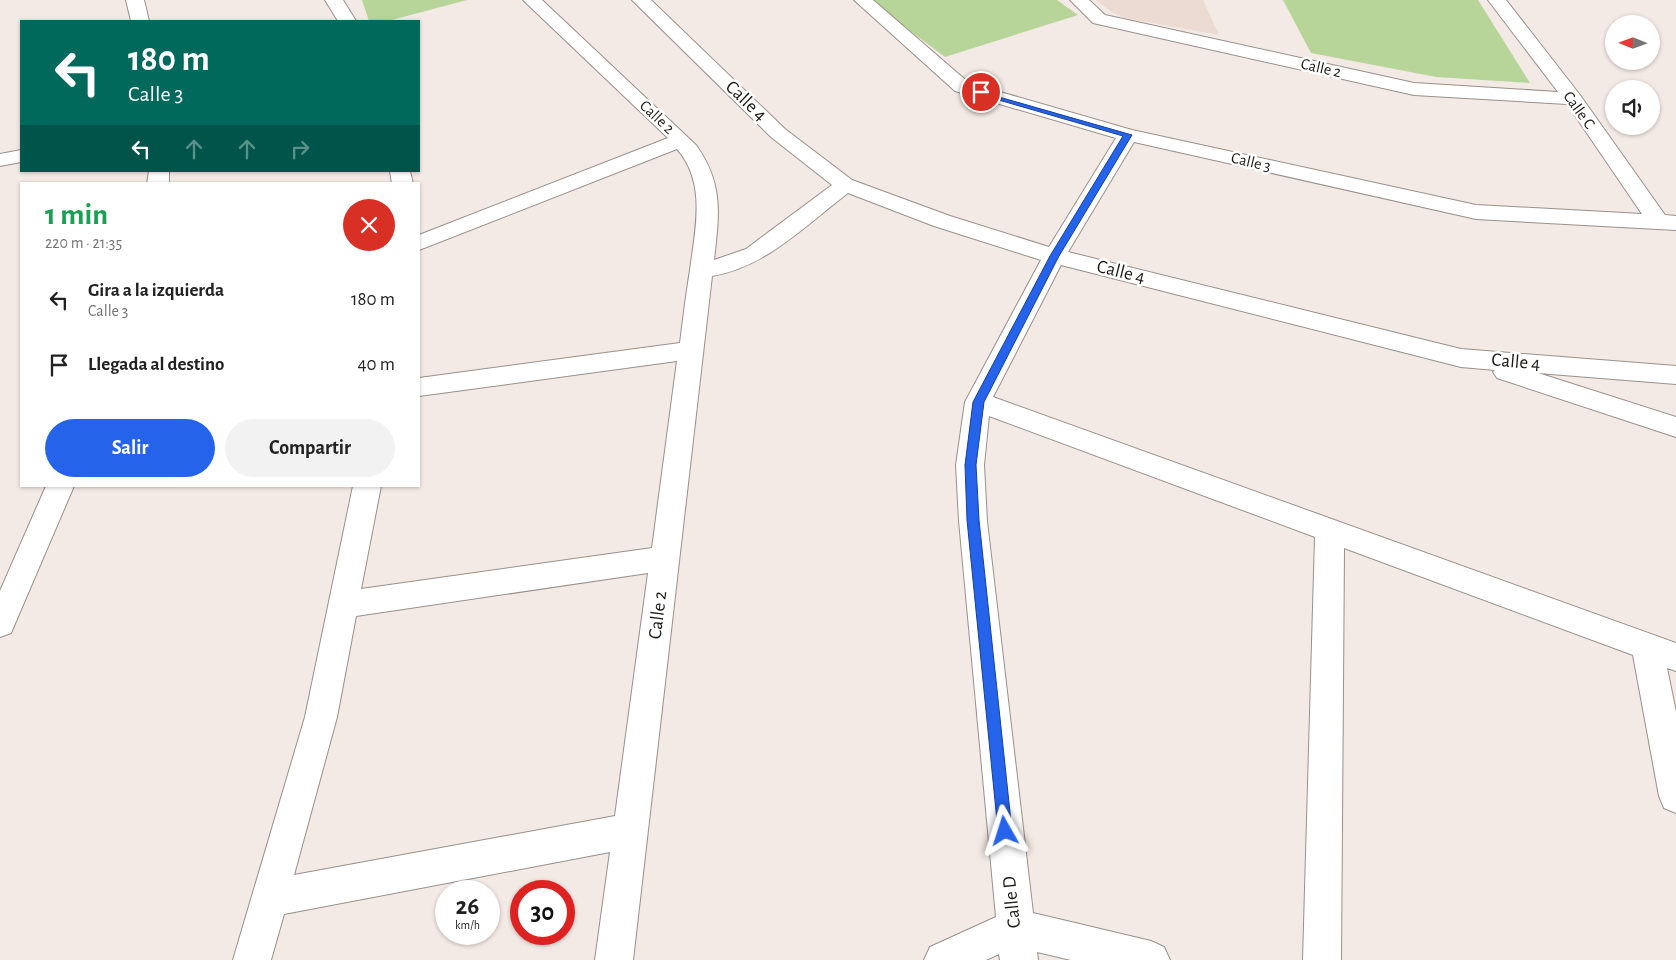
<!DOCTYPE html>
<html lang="es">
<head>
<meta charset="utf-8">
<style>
	:root { --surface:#fff; --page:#f2f2f2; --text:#222; --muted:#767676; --accent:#2563eb }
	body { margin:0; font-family:"Alegreya Sans",sans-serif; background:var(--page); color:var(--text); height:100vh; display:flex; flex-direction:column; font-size:19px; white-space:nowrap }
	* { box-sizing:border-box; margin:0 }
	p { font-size:16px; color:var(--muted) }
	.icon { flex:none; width:28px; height:28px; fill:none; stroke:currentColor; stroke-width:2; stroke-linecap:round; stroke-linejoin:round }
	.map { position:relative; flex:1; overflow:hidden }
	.side { position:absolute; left:20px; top:182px; width:400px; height:305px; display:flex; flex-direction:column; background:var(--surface); border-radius:0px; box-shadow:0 1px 4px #0004 }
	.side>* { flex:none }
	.guide { position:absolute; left:20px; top:20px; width:400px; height:152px; border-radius:0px; box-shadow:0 1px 4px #0004; background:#00695c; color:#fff; overflow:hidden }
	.needle { width:32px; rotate:271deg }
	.buttons { position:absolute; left:1605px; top:15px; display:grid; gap:10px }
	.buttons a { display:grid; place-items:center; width:55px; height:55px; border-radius:50%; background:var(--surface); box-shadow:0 1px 4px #0004; font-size:25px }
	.speed { position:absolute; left:435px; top:880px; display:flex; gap:10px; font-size:25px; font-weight:700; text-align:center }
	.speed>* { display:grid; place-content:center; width:65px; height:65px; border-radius:50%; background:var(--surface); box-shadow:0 1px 4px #0004; line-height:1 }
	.speed small { font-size:12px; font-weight:400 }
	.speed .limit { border:8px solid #d22; background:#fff; color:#111 }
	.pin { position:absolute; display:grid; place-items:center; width:42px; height:42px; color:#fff; margin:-21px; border:2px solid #fff; border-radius:50%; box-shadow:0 1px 5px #0007 }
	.me { position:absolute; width:55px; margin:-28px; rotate:354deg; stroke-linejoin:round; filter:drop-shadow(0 0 4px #0008) }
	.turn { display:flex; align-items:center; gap:18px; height:105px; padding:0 25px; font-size:22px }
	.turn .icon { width:65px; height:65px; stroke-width:2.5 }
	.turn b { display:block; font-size:35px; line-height:42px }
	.lanes { display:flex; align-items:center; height:48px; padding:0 25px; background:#0003; justify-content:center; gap:25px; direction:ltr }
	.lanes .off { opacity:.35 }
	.round { display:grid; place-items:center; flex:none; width:52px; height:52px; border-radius:26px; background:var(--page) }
	.summary { display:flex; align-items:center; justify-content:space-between; height:85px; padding:0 25px }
	h1 { font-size:30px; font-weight:700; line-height:38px; color:#1e9e55 }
	.cta { display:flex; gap:10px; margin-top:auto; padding:10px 25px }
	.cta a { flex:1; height:58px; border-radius:30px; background:var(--accent); color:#fff; font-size:20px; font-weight:700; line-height:58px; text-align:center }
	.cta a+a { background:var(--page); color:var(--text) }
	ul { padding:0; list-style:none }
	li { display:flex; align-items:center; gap:15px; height:65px; padding:0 25px }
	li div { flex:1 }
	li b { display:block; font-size:19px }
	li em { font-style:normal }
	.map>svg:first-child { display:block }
</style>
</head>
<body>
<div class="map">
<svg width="1676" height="960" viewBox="0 0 1676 960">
	<rect width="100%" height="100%" fill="#f4eae5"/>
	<polygon fill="#ecdbd2" points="1096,0 1203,0 1219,35 1125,18 1113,13"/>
	<g fill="#b8d599">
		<polygon points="362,0 467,0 388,21 369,21"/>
		<polygon points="869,0 1057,0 1078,15 945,57"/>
		<polygon points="1283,0 1478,0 1530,83 1436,77 1311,53"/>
	</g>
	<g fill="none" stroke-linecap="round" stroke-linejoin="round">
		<g stroke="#99908b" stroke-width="2">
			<g id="street">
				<path d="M523,0H542L696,145C724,184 719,215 714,260L746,249L832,185L771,137L632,0H651L785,129L852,180L950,216L1049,247L1116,138L955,91L854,0H873L969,83L1132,130L1476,205L1642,214L1567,104L1414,95L1093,23L1070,0H1089L1105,15L1414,83L1558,92L1488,0H1506L1580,95L1665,215L1676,216V230L1476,219L1134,142L1068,252L1461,349L1676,366V384L1538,373L1676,417V437L1497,378L1493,372L1495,370L1461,367L1061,265L993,397L1676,643V671L1667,668L1676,712V813L1664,808L1659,796L1633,655L1344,548L1341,960H1303L1315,537L989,416L984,465L987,521L1033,913L1151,941L1164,947L1170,960H1071L1037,952L1038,960H1000L999,954L986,960H924L930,947L996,917L959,521L956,465L965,402L1041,260L934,226L848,193C806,225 766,267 712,276L633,960H595L610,852L284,914L271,960H233L305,717L353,486H381L361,589L652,548L677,361L419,396V378L680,343C683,319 686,294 690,270C695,230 707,183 677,149L419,250V235L668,138ZM648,573L615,816L294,875L337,717L356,616Z"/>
				<polygon points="390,171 410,171 413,184 392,184"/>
			</g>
		</g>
		<g stroke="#99908b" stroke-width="2">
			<g id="secondary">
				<polygon points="126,0 144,0 149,21 131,21"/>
				<polygon points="325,0 343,0 356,21 338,21"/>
				<polygon points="21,150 21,162 0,166 0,154"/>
				<polygon points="149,171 169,171 169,184 147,184"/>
				<polygon points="46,486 74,486 11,633 0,637 0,591"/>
			</g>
		</g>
		<use href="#street" fill="#fff" fill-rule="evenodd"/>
		<use href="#secondary" fill="#fff" fill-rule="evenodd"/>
	</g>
	<polygon fill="#2563eb" stroke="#184099" points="978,91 1132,135 1059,256 984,402 976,465 979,520 1012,831 1010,836 1005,838 1000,836 998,831 967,520 965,465 973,402 1050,256 1123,136 978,94"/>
	<g text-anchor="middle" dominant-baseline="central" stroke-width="5" stroke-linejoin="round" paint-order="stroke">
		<g font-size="16" fill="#1b1816" stroke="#fff">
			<text transform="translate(1321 68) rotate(13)">Calle 2</text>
			<text transform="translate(1579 110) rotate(54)">Calle C</text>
			<text transform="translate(657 117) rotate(43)">Calle 2</text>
			<text transform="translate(1251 162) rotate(13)">Calle 3</text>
		</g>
		<g font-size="19" fill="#1b1816" stroke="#fff">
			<text transform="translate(746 101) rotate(44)">Calle 4</text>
			<text transform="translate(1121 272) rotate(14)">Calle 4</text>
			<text transform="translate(1516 362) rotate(5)">Calle 4</text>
			<text transform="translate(658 615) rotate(-83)">Calle 2</text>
			<text transform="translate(1012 902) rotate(-96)">Calle D</text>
		</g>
	</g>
</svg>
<div class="buttons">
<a><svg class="needle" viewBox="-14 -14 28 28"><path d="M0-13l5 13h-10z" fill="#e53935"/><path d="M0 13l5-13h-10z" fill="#767676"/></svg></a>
<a><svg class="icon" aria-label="sound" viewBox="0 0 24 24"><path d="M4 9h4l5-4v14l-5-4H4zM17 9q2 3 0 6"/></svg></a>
</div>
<div class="speed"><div>26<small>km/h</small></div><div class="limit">30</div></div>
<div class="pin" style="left:981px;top:92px;background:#d93025"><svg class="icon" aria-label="arrive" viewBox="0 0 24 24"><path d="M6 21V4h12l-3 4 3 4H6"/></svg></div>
<svg class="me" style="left:1005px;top:831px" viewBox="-20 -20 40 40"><path d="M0-17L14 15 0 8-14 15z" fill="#2563eb" stroke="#fff" stroke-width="4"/></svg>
<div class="guide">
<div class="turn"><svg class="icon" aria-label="left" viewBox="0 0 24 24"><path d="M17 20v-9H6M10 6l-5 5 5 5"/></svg><div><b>180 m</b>Calle 3</div></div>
<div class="lanes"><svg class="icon" aria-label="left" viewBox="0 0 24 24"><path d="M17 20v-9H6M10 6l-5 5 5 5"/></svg><svg class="icon off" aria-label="ahead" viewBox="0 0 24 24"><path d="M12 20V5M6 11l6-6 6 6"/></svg><svg class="icon off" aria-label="ahead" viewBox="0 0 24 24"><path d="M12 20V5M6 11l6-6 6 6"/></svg><svg class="icon off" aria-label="right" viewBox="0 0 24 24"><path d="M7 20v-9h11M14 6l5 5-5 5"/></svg></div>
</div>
<section class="side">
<div class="summary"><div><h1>1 min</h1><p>220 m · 21:35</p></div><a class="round" style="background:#d93025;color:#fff"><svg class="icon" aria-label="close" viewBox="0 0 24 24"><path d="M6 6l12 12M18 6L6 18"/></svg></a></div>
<ul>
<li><svg class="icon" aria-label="left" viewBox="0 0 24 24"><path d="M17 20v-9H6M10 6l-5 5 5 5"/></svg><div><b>Gira a la izquierda</b><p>Calle 3</p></div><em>180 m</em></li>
<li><svg class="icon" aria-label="arrive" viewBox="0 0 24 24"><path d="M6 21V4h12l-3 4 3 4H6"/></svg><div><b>Llegada al destino</b></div><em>40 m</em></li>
</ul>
<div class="cta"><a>Salir</a><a>Compartir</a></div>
</section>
</div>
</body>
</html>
